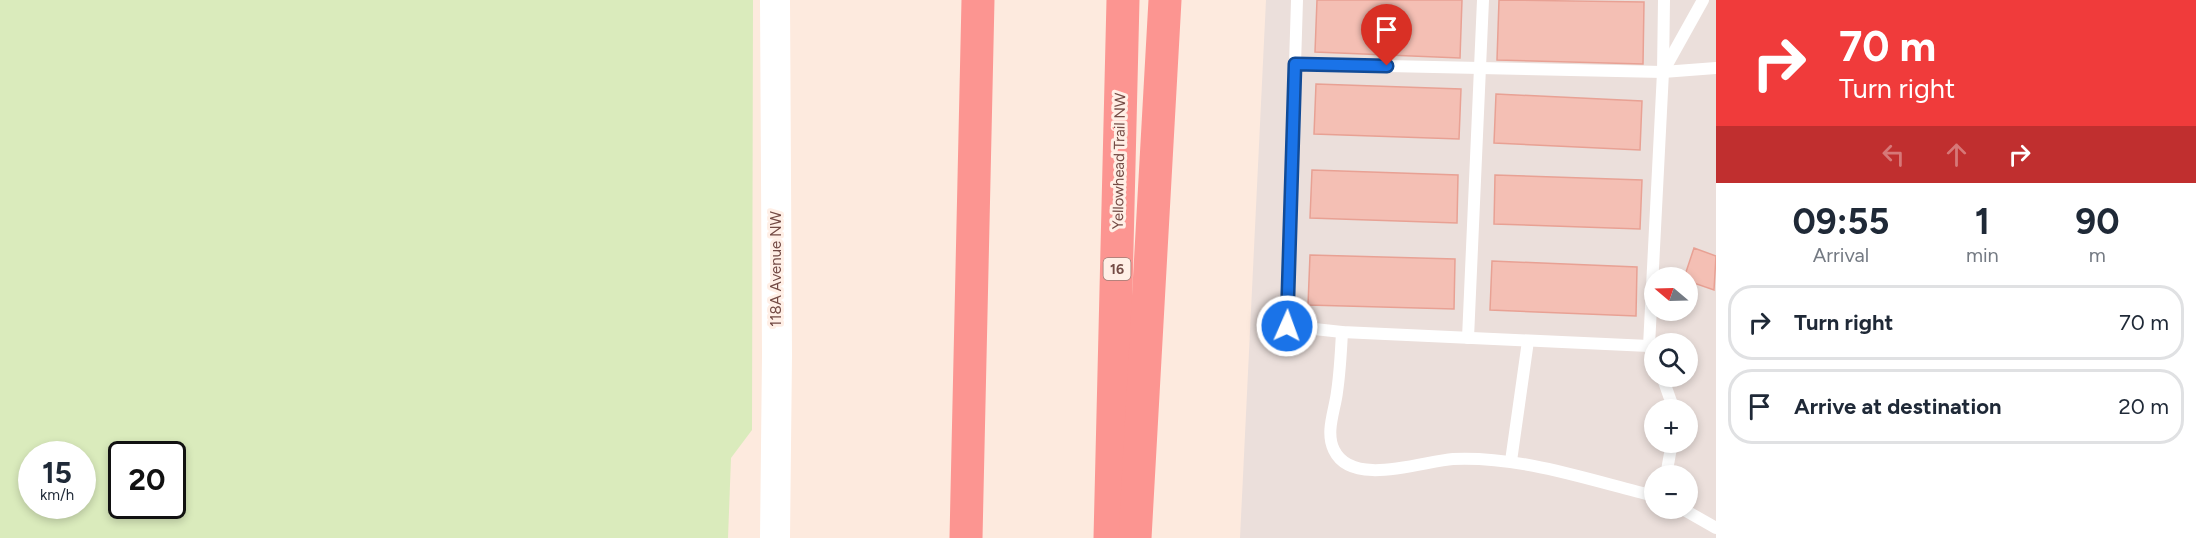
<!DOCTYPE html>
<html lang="en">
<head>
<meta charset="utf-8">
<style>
	:root { --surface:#fff; --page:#f2f2f3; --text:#1f2937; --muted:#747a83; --line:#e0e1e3 }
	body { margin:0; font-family:Figtree,sans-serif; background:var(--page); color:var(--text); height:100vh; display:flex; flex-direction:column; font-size:22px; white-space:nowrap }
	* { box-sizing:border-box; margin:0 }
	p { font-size:20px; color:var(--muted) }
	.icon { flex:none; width:33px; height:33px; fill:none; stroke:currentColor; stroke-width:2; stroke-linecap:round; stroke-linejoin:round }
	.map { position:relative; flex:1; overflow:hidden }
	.panel { display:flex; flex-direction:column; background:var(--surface); width:480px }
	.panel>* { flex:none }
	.banner { background:#f03b3b; color:#fff; overflow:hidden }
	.needle { width:39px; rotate:289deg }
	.controls { position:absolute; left:1644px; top:267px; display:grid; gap:12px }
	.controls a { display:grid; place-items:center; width:54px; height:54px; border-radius:50%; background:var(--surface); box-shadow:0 3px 9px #0003; font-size:30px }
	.speed { position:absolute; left:18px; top:441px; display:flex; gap:12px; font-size:30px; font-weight:700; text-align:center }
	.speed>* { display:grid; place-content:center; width:78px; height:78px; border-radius:50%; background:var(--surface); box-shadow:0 3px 9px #0003; line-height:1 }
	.speed small { font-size:15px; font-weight:400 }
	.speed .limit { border:3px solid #111; border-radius:9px; background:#fff; color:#111 }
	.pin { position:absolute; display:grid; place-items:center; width:51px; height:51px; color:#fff; margin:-62px -26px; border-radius:50% 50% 50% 0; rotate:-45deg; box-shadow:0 0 6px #0007 }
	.pin .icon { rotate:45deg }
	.me { position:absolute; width:66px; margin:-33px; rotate:2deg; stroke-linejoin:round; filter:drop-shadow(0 0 4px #0008) }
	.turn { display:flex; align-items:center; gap:21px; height:126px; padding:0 24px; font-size:27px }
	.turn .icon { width:78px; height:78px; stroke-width:2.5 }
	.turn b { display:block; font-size:42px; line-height:51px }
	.lanes { display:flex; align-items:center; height:57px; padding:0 24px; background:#0003; justify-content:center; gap:30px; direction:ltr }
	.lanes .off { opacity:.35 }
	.eta { display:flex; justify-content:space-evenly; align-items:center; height:102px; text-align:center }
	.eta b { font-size:36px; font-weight:700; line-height:42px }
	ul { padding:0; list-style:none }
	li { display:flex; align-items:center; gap:18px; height:75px; margin:0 12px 9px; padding:0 12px; border:3px solid var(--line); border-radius:24px }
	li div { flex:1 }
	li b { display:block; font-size:22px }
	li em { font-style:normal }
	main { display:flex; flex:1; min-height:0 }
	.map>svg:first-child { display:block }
</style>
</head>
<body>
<main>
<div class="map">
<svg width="1716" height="538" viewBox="0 0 1716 538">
	<rect width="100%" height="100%" fill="#fdeade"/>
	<path fill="#ebdfdb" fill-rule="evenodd" d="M1266,0H1716V538H1240ZM1654,278H1688V310H1654ZM1654,344H1688V376H1654ZM1654,410H1688V442H1654ZM1654,476H1688V508H1654Z"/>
	<path fill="#daebbc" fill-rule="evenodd" d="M0,0H753L752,430L731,458L728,538H0ZM32,454H82V506H32ZM122,454H172V506H122Z"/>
	<g fill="#f4bfb4" stroke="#e8a194" stroke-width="1.5">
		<polygon points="1317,0 1462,0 1460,58 1315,52"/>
		<polygon points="1499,0 1644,2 1643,64 1497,60"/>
		<polygon points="1316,84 1461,89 1459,139 1314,134"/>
		<polygon points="1496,94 1642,101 1640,150 1494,143"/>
		<polygon points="1312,170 1458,175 1457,223 1310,218"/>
		<polygon points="1495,175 1642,180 1640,229 1494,224"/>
		<polygon points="1694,248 1716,256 1714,290 1688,281 1688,278 1684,278"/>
		<polygon points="1310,255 1455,259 1454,309 1308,305"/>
		<polygon points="1492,261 1637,267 1636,316 1490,310"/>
	</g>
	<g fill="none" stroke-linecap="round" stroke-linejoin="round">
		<g stroke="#fff" stroke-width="12">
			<polyline points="1297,0 1287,326 1342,332 1649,346"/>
			<polyline points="1295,64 1663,72 1716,68"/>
			<polyline points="1664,70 1703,0"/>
			<path d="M1342,332C1341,352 1340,372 1337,392C1335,410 1325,432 1334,450C1352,488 1423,461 1453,459C1522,456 1589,480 1654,496"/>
			<polyline points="1468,338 1483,0"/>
			<polyline points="1654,359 1649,346 1663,72 1664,0"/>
			<polyline points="1662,376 1674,410"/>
			<polyline points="1511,461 1528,341"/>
			<polyline points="1666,476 1672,442"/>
			<polyline points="1681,508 1716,528"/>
		</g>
		<polyline stroke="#fff" stroke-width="30" points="775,0 777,355 775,538"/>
		<g stroke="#fc9591" stroke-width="33">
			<polyline points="966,538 978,0"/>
			<polyline points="1110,538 1123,0"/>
			<polyline points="1135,538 1165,0"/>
		</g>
	</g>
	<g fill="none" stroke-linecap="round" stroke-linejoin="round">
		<g stroke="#114b97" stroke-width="15">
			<polyline id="route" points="1287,326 1295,64 1387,66"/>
		</g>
		<use href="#route" stroke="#1a73e8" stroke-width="10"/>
	</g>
	<g text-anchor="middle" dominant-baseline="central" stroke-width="6" stroke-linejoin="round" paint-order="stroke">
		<rect fill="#ffefe6" stroke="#9e7c75" stroke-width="1.5" x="1103.5" y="258" width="27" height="22" rx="4.5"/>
		<g font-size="14" font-weight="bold" fill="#744b45">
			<text x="1117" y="269">16</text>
		</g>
		<g font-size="15" fill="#744b45" stroke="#ffefe6">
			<text transform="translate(1119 161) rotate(-89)">Yellowhead Trail NW</text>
			<text transform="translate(776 269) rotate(-90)">118A Avenue NW</text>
		</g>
	</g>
</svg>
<div class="controls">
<a><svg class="needle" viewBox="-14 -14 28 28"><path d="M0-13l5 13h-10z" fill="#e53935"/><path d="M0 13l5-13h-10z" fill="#747a83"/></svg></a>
<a><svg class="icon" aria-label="search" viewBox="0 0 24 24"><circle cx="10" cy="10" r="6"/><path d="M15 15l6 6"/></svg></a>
<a>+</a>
<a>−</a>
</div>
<div class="speed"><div>15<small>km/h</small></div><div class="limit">20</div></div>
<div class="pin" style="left:1387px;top:66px;background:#d93025"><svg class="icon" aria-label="arrive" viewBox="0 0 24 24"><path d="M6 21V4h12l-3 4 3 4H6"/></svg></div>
<svg class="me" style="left:1287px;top:326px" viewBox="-20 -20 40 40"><circle r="17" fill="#1a73e8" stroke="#fff" stroke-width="3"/><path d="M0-11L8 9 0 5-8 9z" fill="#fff"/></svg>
</div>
<section class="panel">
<div class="banner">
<div class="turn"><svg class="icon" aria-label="right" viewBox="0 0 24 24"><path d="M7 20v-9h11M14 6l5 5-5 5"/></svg><div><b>70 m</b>Turn right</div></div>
<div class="lanes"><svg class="icon off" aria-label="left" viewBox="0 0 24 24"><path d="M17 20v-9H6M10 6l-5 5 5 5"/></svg><svg class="icon off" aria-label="ahead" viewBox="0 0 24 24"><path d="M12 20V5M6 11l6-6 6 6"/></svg><svg class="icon" aria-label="right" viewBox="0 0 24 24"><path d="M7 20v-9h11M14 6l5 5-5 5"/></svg></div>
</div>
<div class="eta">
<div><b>09:55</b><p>Arrival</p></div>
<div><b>1</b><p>min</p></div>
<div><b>90</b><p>m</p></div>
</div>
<ul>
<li><svg class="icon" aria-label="right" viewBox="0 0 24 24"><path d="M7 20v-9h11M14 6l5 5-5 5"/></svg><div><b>Turn right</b></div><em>70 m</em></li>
<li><svg class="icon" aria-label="arrive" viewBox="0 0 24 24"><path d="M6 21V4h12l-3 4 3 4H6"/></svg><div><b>Arrive at destination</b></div><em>20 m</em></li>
</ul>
</section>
</main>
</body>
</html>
